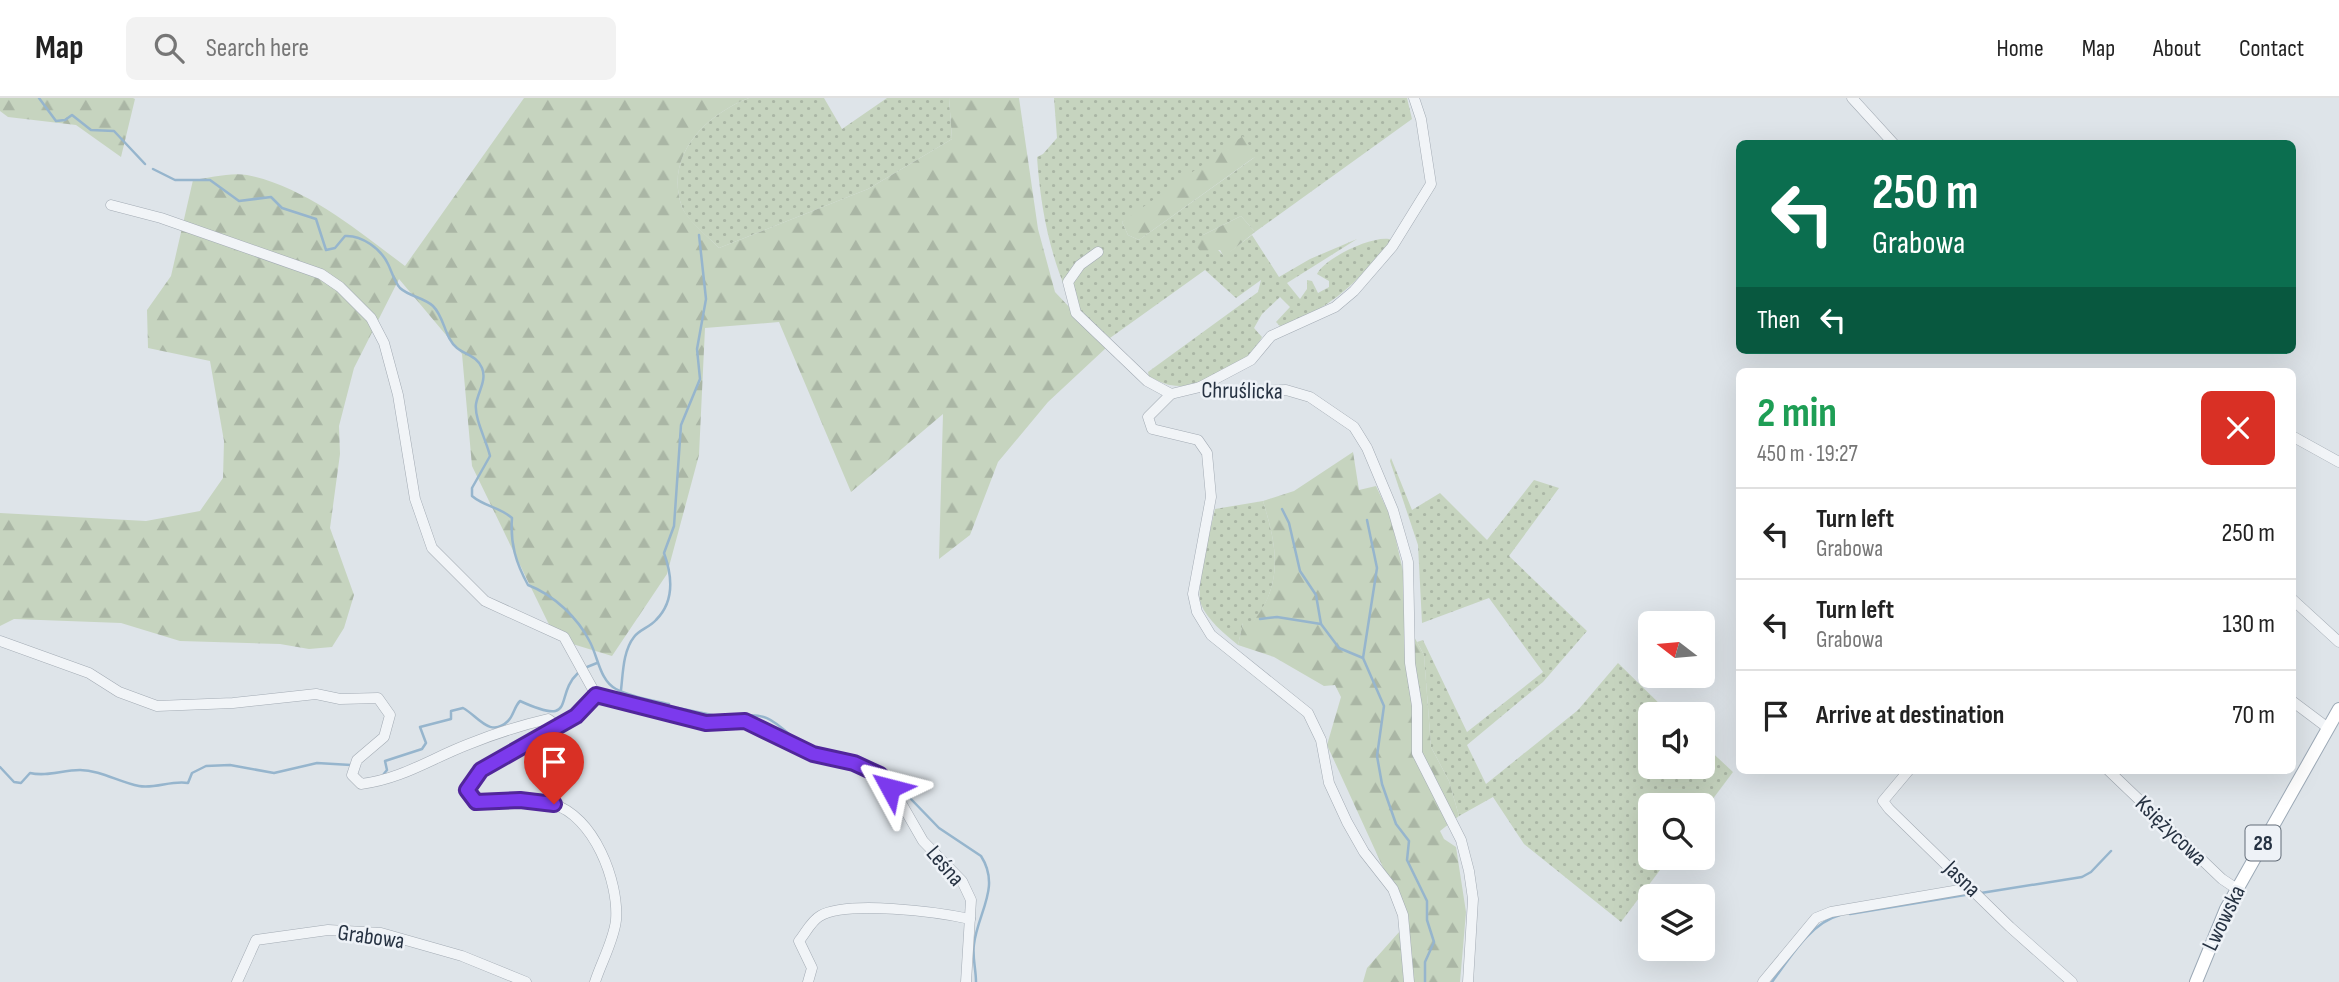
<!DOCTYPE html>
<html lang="en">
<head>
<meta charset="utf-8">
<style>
	:root { --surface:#fff; --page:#f2f2f2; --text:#222; --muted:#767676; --line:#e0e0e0 }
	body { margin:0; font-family:"Sofia Sans Condensed",sans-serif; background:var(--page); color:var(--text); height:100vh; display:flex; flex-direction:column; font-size:26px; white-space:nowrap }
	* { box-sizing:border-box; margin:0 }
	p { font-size:23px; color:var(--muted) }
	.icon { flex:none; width:38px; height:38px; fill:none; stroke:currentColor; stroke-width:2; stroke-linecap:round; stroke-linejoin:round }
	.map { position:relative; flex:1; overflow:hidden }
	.details { position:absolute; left:1736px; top:270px; width:560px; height:406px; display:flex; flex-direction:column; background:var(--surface); border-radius:10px; box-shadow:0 7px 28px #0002 }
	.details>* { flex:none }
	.guide { position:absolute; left:1736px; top:42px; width:560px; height:214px; border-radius:10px; box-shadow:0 7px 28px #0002; background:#0b6e4f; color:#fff; overflow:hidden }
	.needle { width:46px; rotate:286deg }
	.tools { position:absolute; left:1638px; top:513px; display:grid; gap:14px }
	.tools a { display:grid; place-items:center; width:77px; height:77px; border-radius:10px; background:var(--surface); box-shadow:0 7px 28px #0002; font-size:35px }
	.pin { position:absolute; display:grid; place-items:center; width:60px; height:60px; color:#fff; margin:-72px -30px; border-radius:50% 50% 50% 0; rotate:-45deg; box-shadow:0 0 7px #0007 }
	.pin .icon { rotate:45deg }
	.me { position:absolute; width:77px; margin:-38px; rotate:308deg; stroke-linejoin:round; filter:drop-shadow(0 0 5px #0008) }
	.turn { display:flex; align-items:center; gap:24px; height:147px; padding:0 21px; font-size:32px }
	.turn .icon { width:91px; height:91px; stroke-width:2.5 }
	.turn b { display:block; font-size:49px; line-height:60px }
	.then { display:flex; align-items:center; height:66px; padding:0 21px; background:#0003; gap:14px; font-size:26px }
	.round { display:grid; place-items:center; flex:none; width:74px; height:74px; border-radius:10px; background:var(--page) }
	.headline { display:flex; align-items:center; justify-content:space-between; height:119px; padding:0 21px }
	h1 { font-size:42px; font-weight:700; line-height:52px; color:#1e9e55 }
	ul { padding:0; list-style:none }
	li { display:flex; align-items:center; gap:21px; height:91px; padding:0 21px; border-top:2px solid var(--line) }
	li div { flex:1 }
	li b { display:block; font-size:26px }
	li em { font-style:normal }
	header { display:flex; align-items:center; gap:42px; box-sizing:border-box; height:98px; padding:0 35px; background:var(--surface); border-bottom:2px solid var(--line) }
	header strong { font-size:33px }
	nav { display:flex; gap:38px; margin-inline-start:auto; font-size:24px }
	.search { width:490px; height:63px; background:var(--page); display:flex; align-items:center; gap:18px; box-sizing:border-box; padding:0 24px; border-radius:10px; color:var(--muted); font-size:26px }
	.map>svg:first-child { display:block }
</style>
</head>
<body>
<header>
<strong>Map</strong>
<div class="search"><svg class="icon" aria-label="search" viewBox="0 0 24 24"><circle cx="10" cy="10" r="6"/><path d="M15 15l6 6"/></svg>Search here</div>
<nav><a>Home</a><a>Map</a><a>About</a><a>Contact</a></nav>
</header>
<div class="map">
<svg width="2339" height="884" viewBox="0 0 2339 884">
	<defs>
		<pattern id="grass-dots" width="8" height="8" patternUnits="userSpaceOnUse" patternTransform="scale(1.75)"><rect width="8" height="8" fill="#c6d4bf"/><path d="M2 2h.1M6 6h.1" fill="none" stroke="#aab6a5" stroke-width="1.8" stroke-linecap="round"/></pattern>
		<pattern id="forest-firs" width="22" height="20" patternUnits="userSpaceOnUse" patternTransform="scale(1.75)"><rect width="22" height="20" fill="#c6d4bf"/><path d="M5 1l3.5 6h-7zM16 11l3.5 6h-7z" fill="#aab6a5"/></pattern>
	</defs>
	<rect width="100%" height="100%" fill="#dee4e9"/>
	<g fill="url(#grass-dots)" fill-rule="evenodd">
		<path d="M749,0H824L842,31L887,0H949L952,41L868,91L719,150C709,139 687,123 682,109C664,58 705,17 749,0Z"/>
		<path d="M1054,0H1407L1412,21L1255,134L1241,118L1203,137L1224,158L1252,137L1279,179L1310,161L1357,141L1287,185L1300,201L1307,191V182L1312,183L1318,195L1329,189V183L1317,176C1324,160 1377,135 1392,142C1354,187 1336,207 1281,229L1276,224L1290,209L1280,199L1262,216L1254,230L1262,239C1247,267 1203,294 1170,287C1163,286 1156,281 1149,279L1148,274L1258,194L1261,182L1236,200L1205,172L1110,240C1094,226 1075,212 1066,192C1048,150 1040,103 1037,59L1043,56L1057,40ZM1255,59L1139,142L1128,137L1122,124Z"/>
		<polygon points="1391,360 1412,412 1440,395 1487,442 1534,382 1559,390 1509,458 1587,533 1543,584 1467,647 1486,686 1578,612 1618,565 1670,616 1650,616 1650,668 1703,668 1703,646 1733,674 1703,714 1703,707 1650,707 1650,760 1669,760 1621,824 1524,746 1493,699 1459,718 1449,683 1431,649 1424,557 1417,544 1423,542 1467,634 1543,574 1489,500 1422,525 1418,447 1390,363"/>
		<path d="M1263,403C1277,449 1284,484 1253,525H1243L1238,547C1225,536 1207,522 1201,506C1195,490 1211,430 1215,411Z"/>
	</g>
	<g fill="url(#forest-firs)">
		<polygon points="0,0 133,0 135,1 121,59 76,27 8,19 0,13"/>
		<path d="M524,0H749C705,17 664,58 682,109C688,123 709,139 719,150L868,91L952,41L949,0H1019L1038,131L1055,194L1107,249L1048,304L998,364L970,437L939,461L943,316L851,394L779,224L705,230L699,357L667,476L612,558L556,541L472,368L462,256L399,181L354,270L339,328L340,356L330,430L354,497L344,530L332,549L309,551L280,546L180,543L121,525L14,521L0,528V415L146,423L200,413L223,380L224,343L210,263L148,250L147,212L171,178L193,82C209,80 231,74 247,77C306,89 358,133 405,168Z"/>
		<polygon points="1243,38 1256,58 1139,142 1128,137 1122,124"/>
		<polygon points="1241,118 1255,134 1224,159 1220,152 1201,154 1195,146 1203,137"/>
		<path d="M1353,354L1359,392L1376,388L1391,420L1405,482L1404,520L1424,557L1431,649L1449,683L1459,718L1440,733L1444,741L1456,749L1466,814L1460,884H1363L1367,870L1408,824L1327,647L1341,599L1335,587L1324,588L1274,559L1238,547L1243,525L1253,524C1284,484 1277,449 1263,403L1294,393Z"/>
	</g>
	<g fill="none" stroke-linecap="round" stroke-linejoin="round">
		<g stroke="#96b5cd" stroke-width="2.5">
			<polyline points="39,0 56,23 65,22 72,17 91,32 114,33 145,66"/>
			<path d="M153,71L175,82H210L239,103L271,99L282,110L316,121L326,152L335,150L345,138C362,137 381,151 388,166C392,174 394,183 400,190C410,199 423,199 433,208C445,220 444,239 457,250C466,257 477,258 482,270C487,282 478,294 476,306C474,320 487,344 490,358L472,390V398C485,409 500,409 512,420C510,446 516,465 528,487C554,497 578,520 590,544C598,559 600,583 616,591C631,599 652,602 669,606"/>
			<polyline points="1282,411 1289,425 1300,473 1316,497 1321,526 1339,550 1363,560 1384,608 1377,658 1382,686 1396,726 1409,743 1407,762 1427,803 1427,822 1434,844 1425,864 1425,884"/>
			<polyline points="1260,521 1277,519 1321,526"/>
			<polyline points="1363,560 1377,470 1367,422"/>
			<polyline points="587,569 597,565"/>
			<path d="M621,592C623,575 623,553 634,539C639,532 650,529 656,522C675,503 672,477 664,455L674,428L681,327L700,281L697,251L706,201L699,137"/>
			<polyline points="678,610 722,619"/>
			<path d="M736,619C767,613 774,623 797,643"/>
			<path d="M842,658C867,661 883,672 902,687"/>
			<path d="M0,669L14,684L21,685L30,675C47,679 62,672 80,672C100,672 119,684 139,688C155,691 172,682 188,685L192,675L206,668L230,667L274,675L317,665L351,667"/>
			<path d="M383,677L387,672L385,663L422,651L426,645L420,629L451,621V613L463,610C477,617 490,641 508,623C514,617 514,609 520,603C579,630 553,598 578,575"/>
			<path d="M909,699L939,730L981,758C1001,789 978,814 974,846C972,858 976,871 976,884"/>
			<polyline points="1981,795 2082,779 2091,774 2111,753"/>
			<polyline points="1850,816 1971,796"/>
			<path d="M1772,884C1790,860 1810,825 1840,817"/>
		</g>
		<g stroke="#a3abb4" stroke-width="11">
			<g id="minor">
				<polyline points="1852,0 1894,46"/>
				<polyline points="111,107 161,120 321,176 340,189 371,220 384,245 398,297 415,401 432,450 485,503 564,539 596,597"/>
				<polyline points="1098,154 1080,167 1068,184 1076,215 1147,283 1171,296"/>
				<polyline points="1200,289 1251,262 1271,238 1335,209 1354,193 1392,149 1431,86 1421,21 1414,0"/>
				<polyline points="2292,338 2339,364"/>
				<polyline points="2292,501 2339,544"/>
				<path d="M0,543L89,575L119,594L157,608L233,605L316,596L340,601L378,600L390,617L384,639L357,662L352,677L361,686C402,681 432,660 469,646C494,636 522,627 548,621L558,628"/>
				<polyline points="2292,603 2328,630"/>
				<polyline points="1909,672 1883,703 1889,711 2010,829 2072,884"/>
				<polyline points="2108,672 2222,781 2237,791"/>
				<polyline points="237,884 256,842 328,832 381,835 462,858 526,884"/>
				<path d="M595,884C601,865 614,842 616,822C619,784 594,717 552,706C528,700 501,703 476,703L467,693L481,672L576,618L596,597L706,625L745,623L813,656L854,665L880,677L900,703L923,743L962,783L971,802L966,884"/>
				<path d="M808,884L812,870L799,843C805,836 811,823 820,818C847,802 938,814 970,821"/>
				<polyline points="1409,884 1403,817 1393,791 1364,754 1347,724 1329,685 1321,642 1308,615 1211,537 1197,514 1193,496 1211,399 1207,355 1198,342 1152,331 1148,319 1171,296 1200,289 1218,294 1286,292 1310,299 1354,329 1367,350 1393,412 1408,464 1410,565 1417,608 1417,655 1461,742 1469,773 1473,801 1468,884"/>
				<polyline points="1763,884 1816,820 1831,814 1971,790"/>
			</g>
		</g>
		<g stroke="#9ca9b6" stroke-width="14">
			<polyline id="major" points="2196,884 2226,811 2339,611"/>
		</g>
		<use href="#minor" stroke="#f1f4f7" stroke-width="10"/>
		<use href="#major" stroke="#fff" stroke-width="12"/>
	</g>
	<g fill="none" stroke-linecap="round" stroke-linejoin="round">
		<g stroke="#51269a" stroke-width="18">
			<polyline id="route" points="554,706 520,702 476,704 467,692 481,672 576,618 596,597 706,625 745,623 813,656 854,665 880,677 890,690"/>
		</g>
		<use href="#route" stroke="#7c3aed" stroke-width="12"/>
	</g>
	<g text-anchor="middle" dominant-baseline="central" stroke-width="5" stroke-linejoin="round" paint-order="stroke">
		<rect fill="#eef2f7" stroke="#626c78" stroke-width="2" x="2245.5" y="727.5" width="35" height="35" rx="5"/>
		<g font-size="21" font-weight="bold" fill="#263242">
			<text x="2263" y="745">28</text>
		</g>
		<g font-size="23" fill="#263242" stroke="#eef2f7">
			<text transform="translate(1242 293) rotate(1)">Chruślicka</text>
			<text transform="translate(2171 733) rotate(44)">Księżycowa</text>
			<text transform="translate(945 768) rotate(49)">Leśna</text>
			<text transform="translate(1962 781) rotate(44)">Jasna</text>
			<text transform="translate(2224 820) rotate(-64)">Lwowska</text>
			<text transform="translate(371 839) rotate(8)">Grabowa</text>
		</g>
	</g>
</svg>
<div class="tools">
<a><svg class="needle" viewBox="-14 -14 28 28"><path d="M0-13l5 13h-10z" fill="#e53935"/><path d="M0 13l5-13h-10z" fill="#767676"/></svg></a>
<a><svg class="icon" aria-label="sound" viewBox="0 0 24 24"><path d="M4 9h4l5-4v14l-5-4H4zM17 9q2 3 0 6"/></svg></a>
<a><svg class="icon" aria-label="search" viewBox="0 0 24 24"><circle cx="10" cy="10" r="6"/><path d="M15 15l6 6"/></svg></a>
<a><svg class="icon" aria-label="layers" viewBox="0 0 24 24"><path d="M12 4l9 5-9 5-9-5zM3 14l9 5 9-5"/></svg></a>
</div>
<div class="pin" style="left:554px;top:706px;background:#d93025"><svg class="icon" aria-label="arrive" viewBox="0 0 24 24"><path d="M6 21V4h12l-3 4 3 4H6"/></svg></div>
<svg class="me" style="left:890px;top:690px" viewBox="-20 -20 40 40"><path d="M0-17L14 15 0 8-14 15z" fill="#7c3aed" stroke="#fff" stroke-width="4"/></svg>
<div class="guide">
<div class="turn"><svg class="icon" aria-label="left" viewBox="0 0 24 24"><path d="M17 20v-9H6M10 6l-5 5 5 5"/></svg><div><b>250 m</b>Grabowa</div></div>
<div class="then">Then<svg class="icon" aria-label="left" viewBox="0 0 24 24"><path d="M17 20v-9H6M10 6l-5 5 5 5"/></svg></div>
</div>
<section class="details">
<div class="headline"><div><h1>2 min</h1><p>450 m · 19:27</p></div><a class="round" style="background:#d93025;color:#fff"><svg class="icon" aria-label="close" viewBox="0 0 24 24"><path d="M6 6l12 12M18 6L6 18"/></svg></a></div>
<ul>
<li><svg class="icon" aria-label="left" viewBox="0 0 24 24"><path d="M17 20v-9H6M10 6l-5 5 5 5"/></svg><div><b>Turn left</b><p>Grabowa</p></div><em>250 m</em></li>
<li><svg class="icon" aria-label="left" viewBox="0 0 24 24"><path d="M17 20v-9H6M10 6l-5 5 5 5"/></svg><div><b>Turn left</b><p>Grabowa</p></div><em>130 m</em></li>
<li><svg class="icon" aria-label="arrive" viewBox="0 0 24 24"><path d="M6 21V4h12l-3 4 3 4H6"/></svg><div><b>Arrive at destination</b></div><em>70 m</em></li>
</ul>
</section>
</div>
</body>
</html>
